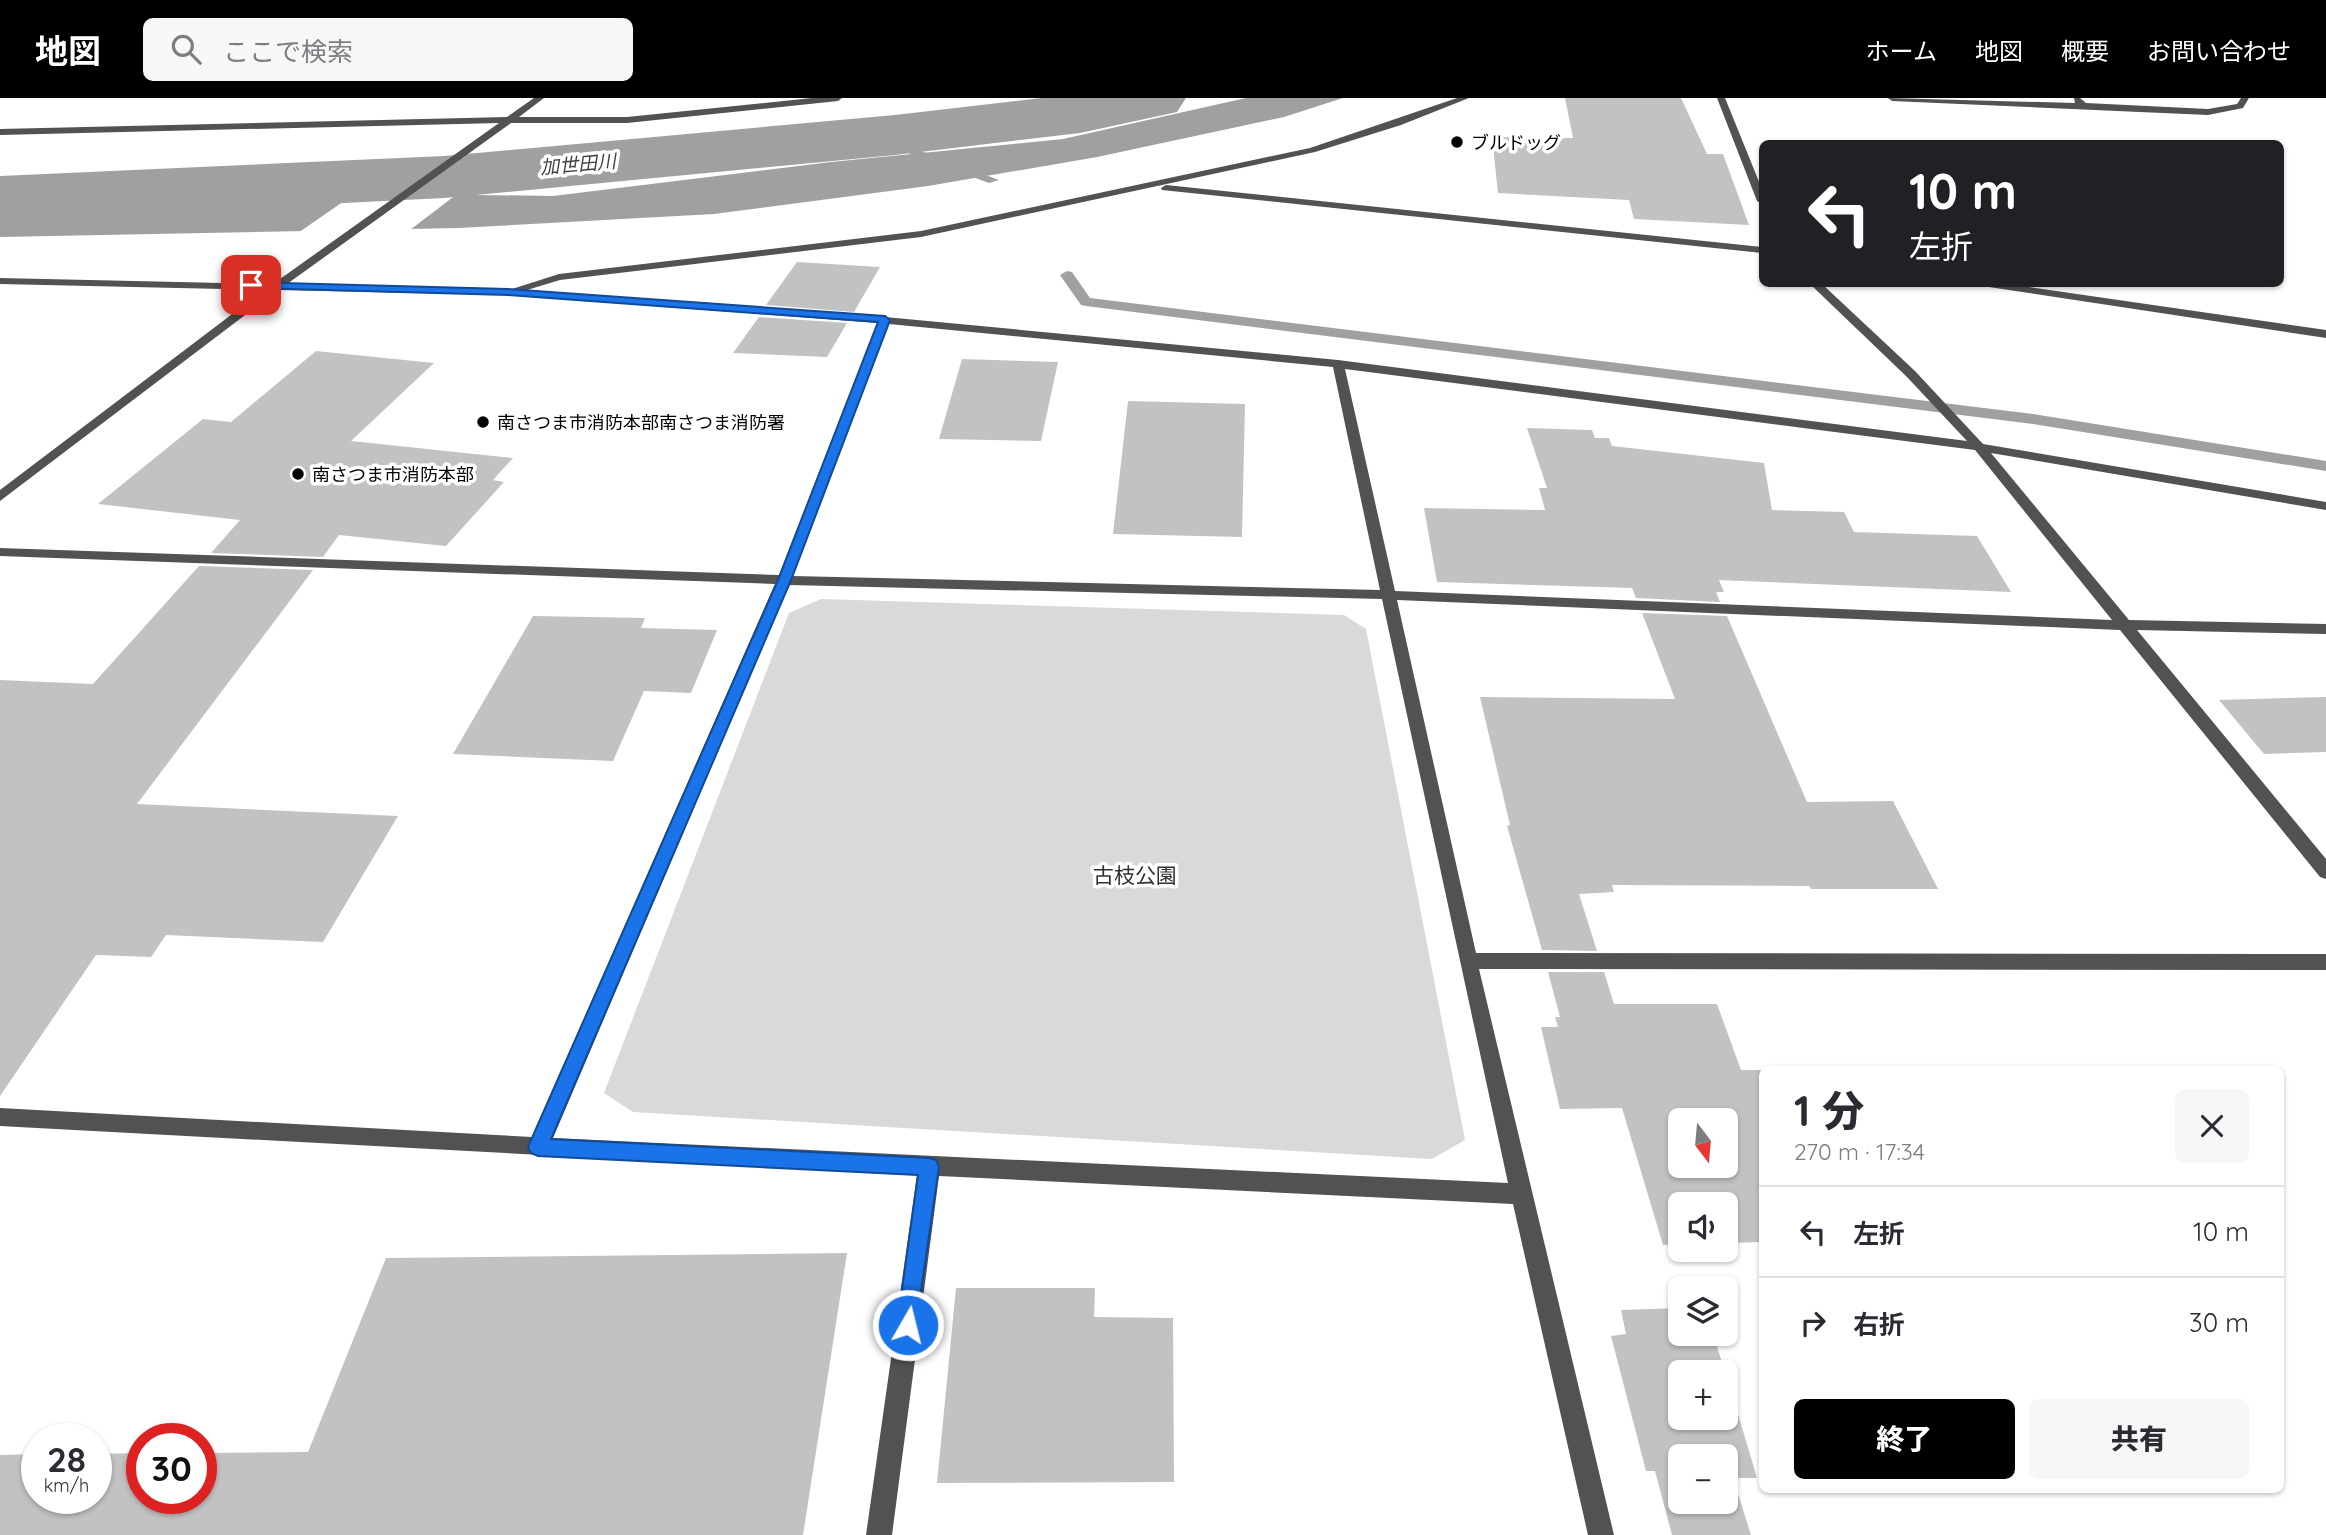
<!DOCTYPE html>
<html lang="ja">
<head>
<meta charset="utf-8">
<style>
	:root { --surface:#fff; --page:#f7f7f7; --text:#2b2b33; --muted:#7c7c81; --line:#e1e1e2; --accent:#000 }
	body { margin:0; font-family:Quicksand,"Noto Sans JP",sans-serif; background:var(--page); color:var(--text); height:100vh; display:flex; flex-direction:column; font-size:26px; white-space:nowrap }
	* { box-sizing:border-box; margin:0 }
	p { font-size:23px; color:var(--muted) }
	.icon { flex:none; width:38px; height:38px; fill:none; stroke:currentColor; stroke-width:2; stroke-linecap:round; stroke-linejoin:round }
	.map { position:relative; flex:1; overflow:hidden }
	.panel { position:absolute; left:1759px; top:968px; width:525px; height:427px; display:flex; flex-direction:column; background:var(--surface); border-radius:10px; box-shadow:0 2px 5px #0004 }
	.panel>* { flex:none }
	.banner { position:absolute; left:1759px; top:42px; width:525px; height:147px; border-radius:10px; box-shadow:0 2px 5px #0004; background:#202124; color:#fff; overflow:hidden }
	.needle { width:46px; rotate:164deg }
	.fabs { position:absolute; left:1668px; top:1010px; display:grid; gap:14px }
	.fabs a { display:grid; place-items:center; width:70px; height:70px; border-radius:10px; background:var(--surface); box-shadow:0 2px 5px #0004; font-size:35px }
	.speed { position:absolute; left:21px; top:1325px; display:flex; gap:14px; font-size:35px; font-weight:700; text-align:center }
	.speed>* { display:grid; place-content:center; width:91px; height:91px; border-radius:50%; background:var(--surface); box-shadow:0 2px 5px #0004; line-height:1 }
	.speed small { font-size:18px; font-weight:400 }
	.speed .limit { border:10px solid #d22; background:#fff; color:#111 }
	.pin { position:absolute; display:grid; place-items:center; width:60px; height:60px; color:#fff; margin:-30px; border-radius:14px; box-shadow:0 4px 10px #0006 }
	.me { position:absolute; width:77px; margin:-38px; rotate:8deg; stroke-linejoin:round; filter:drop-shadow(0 0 5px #0008) }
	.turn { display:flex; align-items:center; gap:24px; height:147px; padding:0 35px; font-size:32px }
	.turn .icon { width:91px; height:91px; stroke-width:2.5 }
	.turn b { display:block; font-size:49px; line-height:60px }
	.round { display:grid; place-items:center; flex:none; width:74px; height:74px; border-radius:10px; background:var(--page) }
	.summary { display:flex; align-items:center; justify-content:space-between; height:119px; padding:0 35px }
	h1 { font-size:42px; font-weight:800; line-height:52px }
	.action { display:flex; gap:14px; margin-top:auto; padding:14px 35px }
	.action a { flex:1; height:80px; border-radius:10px; background:var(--accent); color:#fff; font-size:28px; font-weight:800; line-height:80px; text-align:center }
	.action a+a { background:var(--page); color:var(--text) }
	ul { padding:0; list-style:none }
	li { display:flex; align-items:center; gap:21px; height:91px; padding:0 35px; border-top:2px solid var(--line) }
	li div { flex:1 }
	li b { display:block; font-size:26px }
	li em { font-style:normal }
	header { display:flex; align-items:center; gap:42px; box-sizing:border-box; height:98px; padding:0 35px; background:var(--accent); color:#fff }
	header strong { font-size:33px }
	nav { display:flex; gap:38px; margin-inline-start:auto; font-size:24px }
	.search { width:490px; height:63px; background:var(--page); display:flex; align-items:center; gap:18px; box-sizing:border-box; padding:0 24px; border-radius:10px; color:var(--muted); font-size:26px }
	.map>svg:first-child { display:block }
</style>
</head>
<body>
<header>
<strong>地図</strong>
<div class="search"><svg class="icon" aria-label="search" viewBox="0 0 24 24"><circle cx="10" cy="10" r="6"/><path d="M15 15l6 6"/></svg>ここで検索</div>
<nav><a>ホーム</a><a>地図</a><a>概要</a><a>お問い合わせ</a></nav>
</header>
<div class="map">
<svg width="2326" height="1437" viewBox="0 0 2326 1437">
	<rect width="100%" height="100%" fill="#fff"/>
	<polygon fill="#d9d9d9" points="821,501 1344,517 1366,531 1465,1042 1432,1061 633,1014 604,995 789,515"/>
	<polygon fill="#a0a0a0" points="1246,0 1343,0 1284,19 1097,59 928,88 714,116 459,130 0,139 0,81 266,94 553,98 831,64 1063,41"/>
	<polygon fill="#fff" points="360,92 461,93 406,135 295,137"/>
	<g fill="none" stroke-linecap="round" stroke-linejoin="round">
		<g fill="#a0a0a0" fill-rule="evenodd">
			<polygon points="891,35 899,35 918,52 999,82 989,85 910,56 891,39"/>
			<polygon points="1067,173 1072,174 1090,200 2033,316 2326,363 2326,373 2033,326 1086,208 1081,207 1060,177"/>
		</g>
		<polygon fill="#a0a0a0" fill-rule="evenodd" points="1041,0 1186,0 1177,14 1080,35 895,57 444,100 0,122 0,78 444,58 895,17"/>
	</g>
	<g fill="#c2c2c2" fill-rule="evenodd">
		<polygon points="1565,0 1681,0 1707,56 1723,56 1749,127 1634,121 1629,102 1498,95 1492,39 1573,40"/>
		<polygon points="797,164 880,169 854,214 766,207"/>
		<polygon points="759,219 847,225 827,259 733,255"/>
		<polygon points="316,253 434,265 351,343 513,360 493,382 504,384 446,448 339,437 323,459 211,455 240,422 98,406 203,321 231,324"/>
		<polygon points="962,261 1058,264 1041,343 939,341"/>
		<polygon points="1128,303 1245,306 1242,439 1113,436"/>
		<polygon points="1527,330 1592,332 1595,340 1609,340 1612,348 1764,365 1772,412 1844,414 1854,434 1977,438 2011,494 1719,482 1724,494 1716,494 1720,504 1636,500 1632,490 1437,484 1424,410 1545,412 1539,390 1547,390"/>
		<polygon points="199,468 313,472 137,706 398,718 323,844 166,837 151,859 96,857 0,998 0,582 93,586"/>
		<polygon points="1642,515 1727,518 1807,704 1893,703 1938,791 1811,791 1809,788 1612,787 1614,794 1579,796 1597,853 1542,852 1507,728 1510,727 1480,599 1675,601"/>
		<polygon points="533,518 645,520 641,530 717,532 691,595 644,593 613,663 453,656"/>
		<polygon points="2326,599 2326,654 2264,656 2219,602"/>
		<path d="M1548,874H1604L1614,906H1717L1741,972H1762V1144L1726,1145V1106H1680V1146L1663,1147L1622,1010L1560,1011L1541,929H1558L1555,919H1560ZM1680,1022H1726V1068H1680Z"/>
		<polygon points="847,1155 803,1437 0,1437 0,1357 37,1356 37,1400 96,1400 96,1356 142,1355 142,1400 201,1400 201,1355 308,1354 386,1160"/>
		<polygon points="956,1190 1095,1190 1094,1219 1173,1220 1174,1384 937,1385"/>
		<path d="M1680,1210V1236H1713L1725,1274H1680V1320H1726V1276L1757,1380H1733L1751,1437H1672L1655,1373H1646L1611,1238L1626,1236L1621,1212ZM1680,1358H1726V1404H1680Z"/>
	</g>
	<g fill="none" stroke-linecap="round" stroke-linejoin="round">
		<g fill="#525252" fill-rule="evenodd">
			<path d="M534,0H544L519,19H627L812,0H842L838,3L627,25H511L287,186L512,191L559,176L921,133L1310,50L1457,0H1469L1401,27L1315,54L921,139L560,182L527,192L885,219L1338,262L1967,343L1907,279L1810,186H1822L1915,273L1983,346L2326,404V412L1991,355L2129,522L2326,526V536L2137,532L2326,761V781L2320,779L2120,532L1397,502L1476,855L2326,856V872L1479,871L1614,1437H1588L1513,1106L939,1078L892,1437H866L917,1077L0,1028V1010L532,1039L775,486L0,458V450L779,477L878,225L508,197L278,192L0,403V392L264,192L0,186V180L273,186L499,25L0,37V31L507,19ZM889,226L1333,269L1380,492L793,478ZM1345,271L1975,352L2112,522L1395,493ZM789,487L1382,501L1508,1085L553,1040Z"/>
			<polygon points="1717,0 1725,0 1762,91 1762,106 1757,103"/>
			<polygon points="1888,0 2075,5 2074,0 2080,0 2086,5 2208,11 2237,6 2241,0 2249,0 2243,10 2208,17 1892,3"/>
			<polygon points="1166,87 1762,149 1762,155 1162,92 1161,90"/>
			<polygon points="1983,186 2008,186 2326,232 2326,240 1989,189"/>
		</g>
	</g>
	<polygon fill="#1a73e8" stroke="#114b97" stroke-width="2" points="247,184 508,191 885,218 890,222 791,482 551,1041 929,1060 936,1062 939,1069 915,1234 908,1237 900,1234 897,1227 918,1077 538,1058 531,1055 528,1049 778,482 878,224 508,197 251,190 246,187"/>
	<g fill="#000" stroke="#fff" stroke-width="2.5">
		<circle cx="1457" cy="44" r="7"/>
		<circle cx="483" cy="324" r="7"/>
		<circle cx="298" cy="376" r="7"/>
	</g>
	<g text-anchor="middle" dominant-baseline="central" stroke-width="7" stroke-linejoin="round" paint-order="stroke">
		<g font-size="18" fill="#000" stroke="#fff" text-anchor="start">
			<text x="1471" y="44">ブルドッグ</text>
			<text x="497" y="324">南さつま市消防本部南さつま消防署</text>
			<text x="312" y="376">南さつま市消防本部</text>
		</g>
		<g font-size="19" font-style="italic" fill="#414141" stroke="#fff">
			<text transform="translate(578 66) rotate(-5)">加世田川</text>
		</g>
		<g font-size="21" fill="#303030" stroke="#fff">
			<text x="1135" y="777">古枝公園</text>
		</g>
	</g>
</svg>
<div class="fabs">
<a><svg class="needle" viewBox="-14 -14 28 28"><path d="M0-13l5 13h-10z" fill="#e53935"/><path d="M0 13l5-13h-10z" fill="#7c7c81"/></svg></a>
<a><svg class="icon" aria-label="sound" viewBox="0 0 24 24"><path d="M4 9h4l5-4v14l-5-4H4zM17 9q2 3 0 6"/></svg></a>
<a><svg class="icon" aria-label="layers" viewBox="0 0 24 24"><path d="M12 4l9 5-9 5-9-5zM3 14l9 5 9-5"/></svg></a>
<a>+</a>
<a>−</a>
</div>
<div class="speed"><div>28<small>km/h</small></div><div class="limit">30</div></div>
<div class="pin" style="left:251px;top:187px;background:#d93025"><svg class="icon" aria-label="arrive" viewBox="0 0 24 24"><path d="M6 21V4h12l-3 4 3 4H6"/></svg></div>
<svg class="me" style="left:908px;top:1227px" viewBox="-20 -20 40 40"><circle r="17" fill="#1a73e8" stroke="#fff" stroke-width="3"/><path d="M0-11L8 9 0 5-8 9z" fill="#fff"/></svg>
<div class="banner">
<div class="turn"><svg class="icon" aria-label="left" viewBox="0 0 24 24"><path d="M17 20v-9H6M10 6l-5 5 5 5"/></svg><div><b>10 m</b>左折</div></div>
</div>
<section class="panel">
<div class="summary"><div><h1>1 分</h1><p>270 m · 17:34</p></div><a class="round"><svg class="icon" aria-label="close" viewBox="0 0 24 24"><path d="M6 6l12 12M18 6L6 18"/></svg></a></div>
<ul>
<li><svg class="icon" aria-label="left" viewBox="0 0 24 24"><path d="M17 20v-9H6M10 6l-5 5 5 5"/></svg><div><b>左折</b></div><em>10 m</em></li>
<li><svg class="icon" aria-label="right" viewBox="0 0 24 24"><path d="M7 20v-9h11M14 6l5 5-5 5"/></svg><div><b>右折</b></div><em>30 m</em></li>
</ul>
<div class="action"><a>終了</a><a>共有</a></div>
</section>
</div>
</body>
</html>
